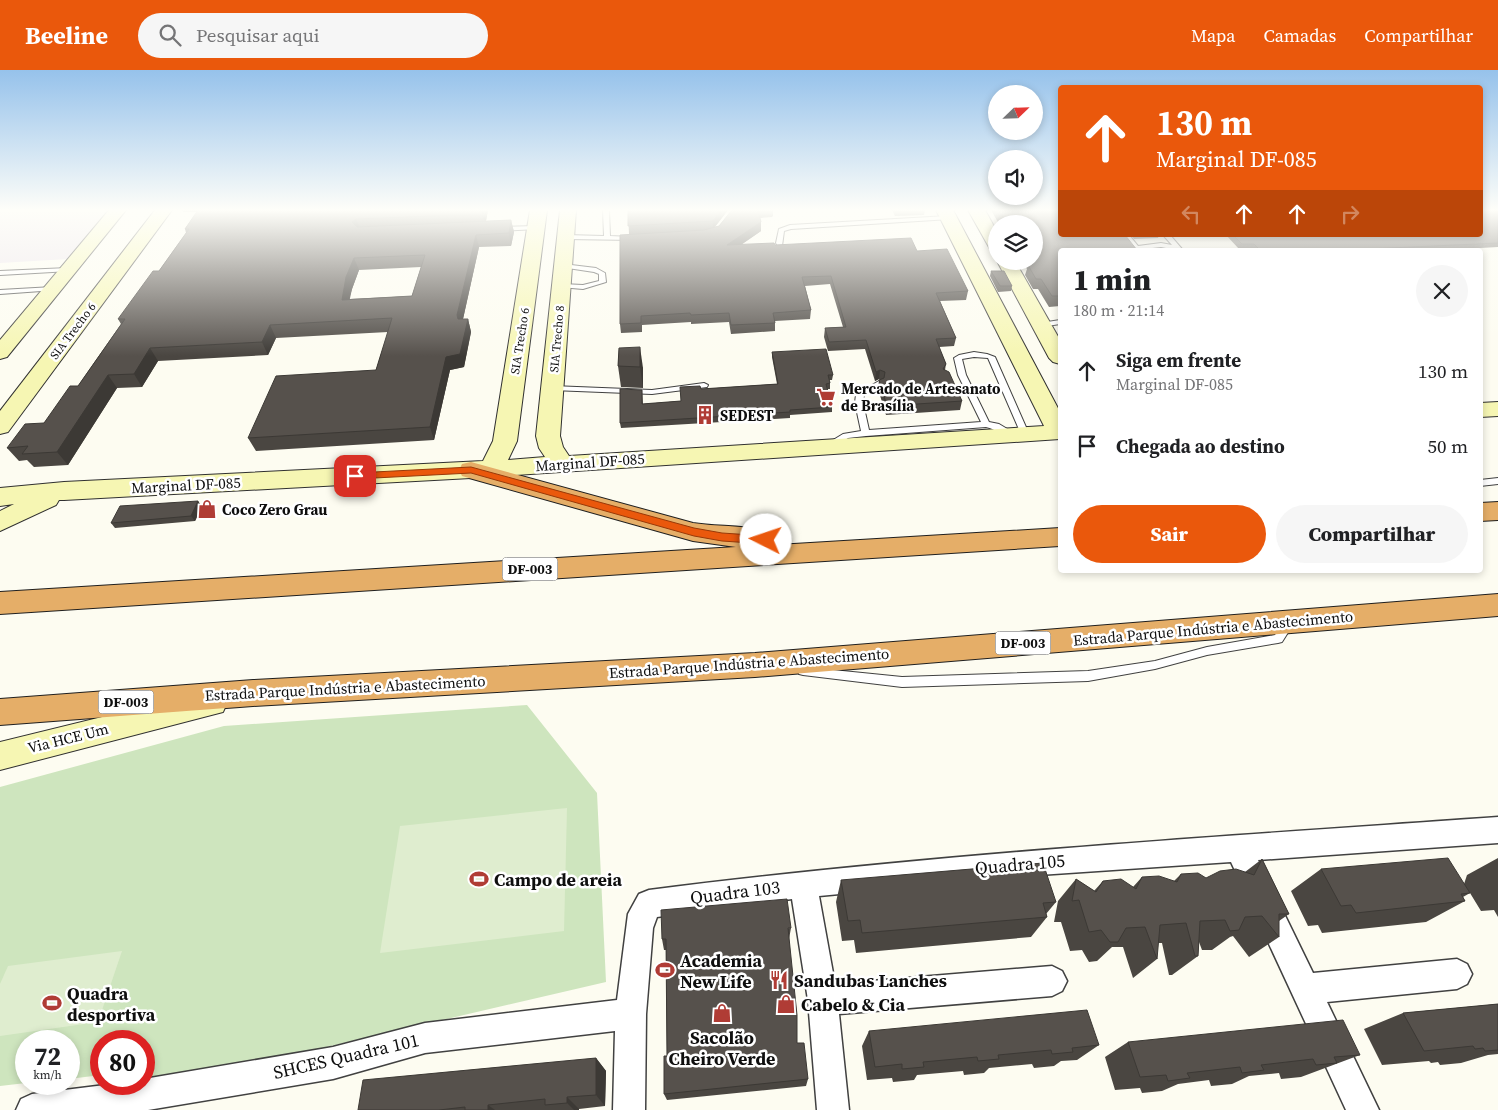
<!DOCTYPE html>
<html lang="pt">
<head>
<meta charset="utf-8">
<style>
	:root { --surface:#fff; --page:#f6f6f6; --text:#202124; --muted:#757577; --accent:#ea580c }
	body { margin:0; font-family:"Source Serif 4",serif; background:var(--page); color:var(--text); height:100vh; display:flex; flex-direction:column; font-size:19px; white-space:nowrap }
	* { box-sizing:border-box; margin:0 }
	p { font-size:16px; color:var(--muted) }
	.icon { flex:none; width:28px; height:28px; fill:none; stroke:currentColor; stroke-width:2; stroke-linecap:round; stroke-linejoin:round }
	.map { position:relative; flex:1; overflow:hidden }
	.panel { position:absolute; left:1058px; top:178px; width:425px; height:325px; display:flex; flex-direction:column; background:var(--surface); border-radius:5px; box-shadow:0 2px 8px #0003 }
	.panel>* { flex:none }
	.top-card { position:absolute; left:1058px; top:15px; width:425px; height:152px; border-radius:5px; box-shadow:0 2px 8px #0003; background:#ea580c; color:#fff; overflow:hidden }
	.needle { width:32px; rotate:67deg }
	.controls { position:absolute; left:988px; top:15px; display:grid; gap:10px }
	.controls a { display:grid; place-items:center; width:55px; height:55px; border-radius:50%; background:var(--surface); box-shadow:0 2px 8px #0003; font-size:25px }
	.speed { position:absolute; left:15px; top:960px; display:flex; gap:10px; font-size:25px; font-weight:700; text-align:center }
	.speed>* { display:grid; place-content:center; width:65px; height:65px; border-radius:50%; background:var(--surface); box-shadow:0 2px 8px #0003; line-height:1 }
	.speed small { font-size:12px; font-weight:400 }
	.speed .limit { border:8px solid #d22; background:#fff; color:#111 }
	.pin { position:absolute; display:grid; place-items:center; width:42px; height:42px; color:#fff; margin:-21px; border-radius:10px; box-shadow:0 2px 8px #0006 }
	.me { position:absolute; width:55px; margin:-28px; rotate:274deg; stroke-linejoin:round; filter:drop-shadow(0 0 4px #0008) }
	.turn { display:flex; align-items:center; gap:18px; height:105px; padding:0 15px; font-size:22px }
	.turn .icon { width:65px; height:65px; stroke-width:2.5 }
	.turn b { display:block; font-size:35px; line-height:42px }
	.lanes { display:flex; align-items:center; height:48px; padding:0 15px; background:#0003; justify-content:center; gap:25px; direction:ltr }
	.lanes .off { opacity:.35 }
	.round { display:grid; place-items:center; flex:none; width:52px; height:52px; border-radius:26px; background:var(--page) }
	.overview { display:flex; align-items:center; justify-content:space-between; height:85px; padding:0 15px }
	h1 { font-size:30px; font-weight:800; line-height:38px }
	.action { display:flex; gap:10px; margin-top:auto; padding:10px 15px }
	.action a { flex:1; height:58px; border-radius:30px; background:var(--accent); color:#fff; font-size:20px; font-weight:800; line-height:58px; text-align:center }
	.action a+a { background:var(--page); color:var(--text) }
	ul { padding:0; list-style:none }
	li { display:flex; align-items:center; gap:15px; height:75px; padding:0 15px }
	li div { flex:1 }
	li b { display:block; font-size:19px }
	li em { font-style:normal }
	header { display:flex; align-items:center; gap:30px; box-sizing:border-box; height:70px; padding:0 25px; background:var(--accent); color:#fff }
	header strong { font-size:24px }
	nav { display:flex; gap:28px; margin-inline-start:auto; font-size:18px }
	.search { width:350px; height:45px; background:var(--page); display:flex; align-items:center; gap:12px; box-sizing:border-box; padding:0 18px; border-radius:28px; color:var(--muted); font-size:19px }
	.map>svg:first-child { display:block }
</style>
</head>
<body>
<header>
<strong>Beeline</strong>
<div class="search"><svg class="icon" aria-label="search" viewBox="0 0 24 24"><circle cx="10" cy="10" r="6"/><path d="M15 15l6 6"/></svg>Pesquisar aqui</div>
<nav><a>Mapa</a><a>Camadas</a><a>Compartilhar</a></nav>
</header>
<div class="map">
<svg width="1498" height="1040" viewBox="0 0 1498 1040">
	<rect width="100%" height="100%" fill="#fdfcf1"/>
	<polygon fill="#ece4ec" points="0,140 110,140 68,189 0,193"/>
	<polygon fill="#cee5be" points="527,635 597,723 606,912 111,1027 112,1014 144,1014 144,971 101,971 101,1005 69,1009 69,971 26,971 26,1013 0,1016 0,717 224,656"/>
	<g fill="#dfedcf">
		<polygon points="567,738 564,861 380,883 400,756"/>
		<polygon points="122,881 98,952 0,966 0,914 8,896"/>
	</g>
	<g fill="none" stroke-linecap="round" stroke-linejoin="round">
		<g stroke="#414141" stroke-width="2">
			<g id="lane">
				<polygon points="603,140 609,140 610,166 632,167 634,168 634,170 566,169 563,167 566,165 604,166"/>
				<polygon points="948,146 950,147 950,149 791,159 784,161 782,176 778,176 776,173 779,159 790,155"/>
				<polygon points="536,156 539,158 538,159 500,161 497,159 500,157"/>
				<polygon points="1123,165 1129,165 1138,176 1161,173 1172,175 1163,165 1170,165 1182,179 1176,180 1161,177 1135,180"/>
				<polygon points="563,194 596,198 605,203 606,212 583,219 560,217 559,216 562,214 583,215 599,211 599,204 594,202 561,197 561,195"/>
				<polygon points="68,198 70,199 70,201 0,205 0,201"/>
				<polygon points="53,217 56,219 55,220 0,224 0,220"/>
				<polygon points="1060,250 1060,254 1041,257 1037,255 1041,253"/>
				<path d="M974,282L987,284L995,287L1029,364L1028,366H1022L1021,364L988,288L974,287L962,289L966,305L989,352L999,354L1014,363V367C1004,368 996,359 986,357L866,366L848,368L831,379H825L824,377L825,375L843,364L861,361L855,333L856,324L879,311H882V315L864,325L863,333L869,360L981,352L958,305L954,288L959,285Z"/>
				<polygon points="704,313 708,315 707,317 652,324 552,320 548,318 552,316 652,320"/>
				<polygon points="1498,408 1498,414 1480,416 1480,410"/>
				<polygon points="1289,549 1293,550 1294,553 1282,572 1278,573 1207,585 1155,599 1088,611 902,617 803,605 799,604 798,601 799,598 803,597 902,607 1088,601 1155,591 1207,577 1275,565 1285,550"/>
			</g>
		</g>
		<g stroke="#414141" stroke-width="3">
			<path id="street" d="M1498,747V773L1258,790L1313,903L1457,889L1467,894L1472,904L1467,914L1457,919L1327,932L1379,1040H1346L1231,792L1039,805L819,826L835,914L1052,896L1062,901L1067,911L1062,921L1052,926L839,944L849,1040H817L808,930L792,829L657,847L653,858L646,944L645,1040H613L615,961L425,983L333,1009L148,1040H16L21,1029L32,1024L113,1014H144V1009L333,977L425,953L617,930L628,844L639,824L649,820C931,784 1214,767 1498,747Z"/>
		</g>
		<g stroke="#303030" stroke-width="2">
			<g id="secondary">
				<polygon points="109,140 126,140 7,287 0,289 0,270"/>
				<polygon points="155,140 172,140 8,362 0,364 0,341"/>
				<polygon points="530,140 547,140 517,371 508,390 545,387 539,378 536,366 560,140 576,140 560,366 563,377 569,386 1044,356 936,140 953,140 1060,342 1060,369 471,408 64,430 59,430 56,435 0,461 0,441 14,434 0,436 0,418 64,412 483,391 493,371"/>
				<polygon points="968,140 985,140 996,160 996,180 990,179"/>
				<polygon points="997,191 1015,191 1060,270 1060,294 1053,292 1049,288"/>
				<polygon points="1498,332 1498,346 1480,347 1480,333"/>
				<polygon points="212,620 223,624 227,633 223,642 0,700 0,672"/>
			</g>
		</g>
		<g stroke="#1f1f1f" stroke-width="2">
			<g id="highway">
				<path d="M471,392L693,453C720,457 750,455 776,463L780,470L777,475L1060,458V476L0,544V522L736,477L693,471L462,406L459,400L462,394Z"/>
				<polygon points="1498,432 1498,450 1480,451 1480,433"/>
				<polygon points="1498,524 1498,546 755,607 253,636 0,655 0,629 253,610 755,583"/>
			</g>
		</g>
		<use href="#lane" fill="#fff" fill-rule="evenodd"/>
		<use href="#street" fill="#fff" fill-rule="evenodd"/>
		<use href="#secondary" fill="#f6f6b3" fill-rule="evenodd"/>
		<use href="#highway" fill="#e5ae68" fill-rule="evenodd"/>
	</g>
	<g fill="#4a4641" fill-rule="evenodd">
		<path d="M182,140H488L486,151L511,150L514,162L511,176L479,177L463,249H468L471,262L464,297L450,300L434,370L256,381L248,368L376,300L388,262L276,268L268,285L158,291L142,317L117,318L68,395L34,397L27,390L19,391L7,378L44,353L78,316L121,254L118,249L159,201L186,163L185,159L197,142H183ZM421,197L412,226L349,229L352,219L359,200Z"/>
		<polygon points="628,140 728,140 715,157 719,156 732,140 773,140 773,145 772,147 760,148 761,152 761,161 741,175 917,181 968,221 966,230 940,231 956,268 954,276 939,277 946,294 945,300 962,331 960,340 886,345 878,319 879,310 880,310 879,309 875,311 865,279 828,281 824,267 825,258 843,257 830,214 805,216 811,240 810,249 775,251 775,261 731,264 729,252 691,254 691,252 642,255 642,262 621,263 620,254 629,164"/>
		<polygon points="892,140 925,140 924,145 895,146"/>
		<polygon points="991,140 1060,140 1060,236 1049,237 1038,219 1033,219 1025,205 1027,199 1022,191 1034,191 1034,154 999,154"/>
		<polygon points="1498,140 1498,177 1445,180 1253,180 1252,179 1239,179 1226,165 1480,165"/>
		<polygon points="1131,165 1159,165 1158,168 1134,169"/>
		<polygon points="991,201 1012,216 1011,221 998,222 990,206"/>
		<polygon points="619,278 643,298 643,318 621,317 618,296"/>
		<polygon points="772,282 833,305 832,310 829,310 830,313 830,319 827,319 832,337 832,342 790,345 790,348 621,358 620,353 642,320 643,334 681,331 701,319 777,314 772,287"/>
		<polygon points="198,431 202,437 195,451 115,458 111,453"/>
		<polygon points="1498,788 1498,847 1494,840 1481,841 1470,823 1463,827 1465,831 1426,852 1322,863 1318,855 1308,856 1291,821 1321,799 1464,814 1467,805"/>
		<polygon points="1262,789 1289,844 1279,851 1279,867 1249,887 1233,866 1230,867 1212,880 1202,880 1199,872 1198,886 1172,905 1169,905 1162,873 1158,873 1157,889 1133,908 1123,877 1112,877 1097,891 1089,892 1082,880 1070,881 1061,852 1054,852 1058,831 1076,809 1094,821 1103,811 1133,817 1142,807 1174,811 1181,804 1206,808 1245,802"/>
		<polygon points="841,810 1056,832 1046,844 1047,847 1031,867 856,883 854,870 842,871 836,832"/>
		<polygon points="791,858 789,869 797,973 808,1009 806,1016 667,1030 664,1024 667,986 666,880 664,880 662,869"/>
		<polygon points="1498,934 1498,984 1488,985 1461,993 1440,995 1438,992 1431,993 1429,991 1382,995 1364,959 1403,943"/>
		<polygon points="869,961 1099,975 1077,990 1061,991 1054,996 1034,998 1032,994 989,998 984,1003 964,1005 963,1001 917,1005 914,1010 893,1012 892,1008 867,1010 862,976"/>
		<polygon points="1128,972 1360,985 1301,1007 1281,1009 1279,1003 1249,1006 1232,1014 1211,1016 1209,1010 1178,1014 1162,1021 1142,1023 1140,1018 1115,1020 1105,987"/>
		<polygon points="596,988 606,1001 605,1036 579,1039 579,1040 358,1040"/>
	</g>
	<g fill="#3c3935">
		<polygon points="482,140 488,140 485,156 482,144"/>
		<polygon points="721,140 728,140 713,159 713,151"/>
		<polygon points="772,140 773,140 773,145 772,147"/>
		<polygon points="356,149 361,161 352,152"/>
		<polygon points="511,150 514,162 511,176 509,163"/>
		<polygon points="761,152 761,161 727,184 727,175"/>
		<polygon points="476,165 479,177 461,258 458,249 457,245"/>
		<polygon points="354,188 359,200 352,219 347,242 342,230 346,207"/>
		<polygon points="468,249 471,262 464,297 450,300 434,370 430,357 446,287"/>
		<polygon points="270,255 276,268 268,285 262,272"/>
		<polygon points="640,277 643,298 643,318 640,297"/>
		<polygon points="150,278 158,291 142,317 134,304"/>
		<polygon points="880,300 879,309 875,311 876,302"/>
		<polygon points="108,305 117,318 68,395 57,382"/>
		<polygon points="198,431 202,437 195,451 191,446"/>
		<polygon points="596,988 606,1001 605,1036 596,1025"/>
		<polygon points="567,1027 579,1039 579,1040 574,1040 567,1033"/>
		<polygon points="488,1035 495,1040 488,1040"/>
	</g>
	<g fill="#56514c" stroke="#3c3935" fill-rule="evenodd">
		<path d="M198,140H482V144L356,149L352,152L357,157L511,150L509,163L476,165L457,245L458,249H468L460,284L446,287L430,357L248,368L276,306L376,300L392,248L270,255L262,272L150,278L134,304L108,305L57,382L22,384L28,376L7,378L25,354L44,353L70,316H78L125,249H118L153,201H159L189,159H185ZM425,185L412,226L342,230L346,207L354,188Z"/>
		<polygon points="628,140 721,140 713,151 628,156"/>
		<polygon points="732,140 758,140 761,152 727,175 774,173 775,175 911,168 917,181 947,179 968,221 936,223 956,268 936,269 946,294 943,299 949,302 962,331 887,336 879,310 884,308 885,302 880,300 876,302 866,270 829,272 825,258 846,257 831,206 802,207 811,240 773,243 775,253 731,255 729,243 691,245 690,243 641,246 641,253 620,254 620,165 704,160 719,156"/>
		<polygon points="999,140 1060,140 1060,165 1125,165 1137,180 1060,180 1060,226 1052,226 1041,209 1036,209 1028,195 1033,194 1031,191 1034,191 1034,154 1007,154"/>
		<polygon points="1480,140 1498,140 1498,173 1346,180 1288,180 1287,179 1260,180 1254,174 1242,174 1233,165 1480,165"/>
		<polygon points="991,201 1004,201 1012,216 1000,216"/>
		<polygon points="640,277 640,297 618,296 619,278"/>
		<polygon points="826,279 833,305 828,305 830,313 826,314 832,337 790,340 790,342 620,353 620,319 642,320 642,334 681,331 680,317 700,316 701,319 778,314 772,282"/>
		<polygon points="198,431 191,446 111,453 120,436"/>
		<polygon points="1448,788 1470,823 1461,824 1465,831 1356,843 1351,835 1341,836 1321,799"/>
		<polygon points="1262,789 1289,844 1279,844 1279,867 1262,846 1245,847 1239,860 1230,861 1225,850 1200,851 1198,886 1195,886 1186,853 1160,855 1157,889 1145,857 1126,858 1118,872 1110,872 1101,860 1089,862 1079,830 1072,831 1076,809 1096,822 1103,811 1121,809 1136,819 1142,807 1159,806 1177,812 1181,804 1198,803 1206,808 1220,801 1236,799 1254,805"/>
		<polygon points="1043,793 1056,832 1043,833 1047,847 862,863 860,850 848,851 841,810"/>
		<polygon points="787,829 791,858 788,858 797,945 797,973 804,973 808,1009 664,1024 664,986 667,986 666,869 662,869 661,840"/>
		<polygon points="1498,934 1498,980 1485,981 1483,978 1475,979 1473,976 1424,981 1403,943"/>
		<polygon points="1087,940 1099,975 1072,978 1073,982 1052,984 1051,980 998,985 999,989 978,991 977,987 923,992 924,997 902,999 902,994 875,997 869,961"/>
		<polygon points="1343,950 1360,985 1334,987 1337,993 1316,995 1313,989 1261,995 1264,1000 1242,1003 1240,997 1187,1003 1190,1008 1168,1011 1166,1005 1140,1007 1128,972"/>
		<polygon points="596,988 596,1025 567,1027 567,1033 545,1035 545,1029 488,1035 488,1040 465,1040 465,1037 439,1040 358,1040 363,1010"/>
	</g>
	<linearGradient id="sky" x2="0" y2="1"><stop stop-color="#96c2eb"/><stop offset="0.49" stop-color="#fefef9"/><stop offset="1" stop-color="#fefef9" stop-opacity="0"/></linearGradient>
	<rect width="1498" height="286" fill="url(#sky)"/>
	<polygon fill="#ea580c" stroke="#983908" points="471,397 694,458 722,463 766,466 772,470 766,474 722,471 694,466 471,403 355,409 350,406 355,403"/>
	<defs>
		<g id="supermarket-bare" transform="scale(1.5)"><path d="M-6-5.5h2.5l.6 2H6L4.5 2H-2.5L-4.4-4H-6ZM-1.5 3.2a1.3 1.3 0 1 0 .1 0ZM3 3.2a1.3 1.3 0 1 0 .1 0Z" fill="#b03c35" stroke="#fff" stroke-width="2.5" paint-order="stroke"/></g>
		<g id="building-bare" transform="scale(1.5)"><path d="M-4-6H4V6H1V3H-1V6H-4ZM-2.5-4.3h1.7v1.8h-1.7ZM.8-4.3h1.7v1.8H.8ZM-2.5-1h1.7V.8h-1.7ZM.8-1h1.7V.8H.8Z" fill="#b03c35" stroke="#fff" stroke-width="2.5" paint-order="stroke"/></g>
		<g id="shop-bare" transform="scale(1.5)"><path d="M-5-2.5h2.3a2.7 3.5 0 0 1 5.4 0H5L5.5 6h-11ZM-1.5-2.5h3a1.5 2.3 0 0 0-3 0Z" fill="#b03c35" stroke="#fff" stroke-width="2.5" paint-order="stroke"/></g>
		<g id="stadium-bare" transform="scale(1.5)"><path d="M0-5a6.5 5 0 1 0 0 10a6.5 5 0 1 0 0-10ZM-3.5-1.8h7v3.6h-7Z" fill="#b03c35" stroke="#fff" stroke-width="2.5" paint-order="stroke"/></g>
		<g id="restaurant-bare" transform="scale(1.5)"><path d="M-5-6h1v4h1v-4h1v4h1v-4h1v5L-1.5 .5V6h-2V.5L-5-1ZM5-6V6H3V1.5H1.5Q1.5-4 5-6Z" fill="#b03c35" stroke="#fff" stroke-width="2.5" paint-order="stroke"/></g>
	</defs>
	<g fill-rule="evenodd">
		<use href="#supermarket-bare" x="826" y="327"/>
		<use href="#building-bare" x="705" y="345"/>
		<use href="#shop-bare" x="207" y="439"/>
		<use href="#stadium-bare" x="479" y="809"/>
		<use href="#stadium-bare" x="665" y="900"/>
		<use href="#restaurant-bare" x="779" y="910"/>
		<use href="#stadium-bare" x="52" y="933"/>
		<use href="#shop-bare" x="786" y="934"/>
		<use href="#shop-bare" x="722" y="943"/>
	</g>
	<g text-anchor="middle" dominant-baseline="central" stroke-width="5" stroke-linejoin="round" paint-order="stroke">
		<g font-size="12" fill="#0e0e0e" stroke="#fff">
			<text transform="translate(73 261) rotate(-53)">SIA Trecho 6</text>
			<text transform="translate(557 269) rotate(-85)">SIA Trecho 8</text>
			<text transform="translate(520 271) rotate(-81)">SIA Trecho 6</text>
		</g>
		<g fill="#fff" stroke="#565656" stroke-width="1">
			<rect x="502.5" y="487.5" width="55" height="23" rx="4"/>
			<rect x="995.5" y="561.5" width="55" height="23" rx="4"/>
			<rect x="98.5" y="620.5" width="55" height="23" rx="4"/>
		</g>
		<g font-size="14" font-weight="bold" fill="#0e0e0e">
			<text x="530" y="499">DF-003</text>
			<text x="1023" y="573">DF-003</text>
			<text x="126" y="632">DF-003</text>
		</g>
		<g font-size="15" font-weight="bold" fill="#0e0e0e" stroke="#fff" text-anchor="start">
			<text x="841" y="318">Mercado de Artesanato<tspan x="841" dy="17">de Brasília</tspan></text>
			<text x="720" y="345">SEDEST</text>
			<text x="222" y="439">Coco Zero Grau</text>
		</g>
		<g font-size="15" fill="#0e0e0e" stroke="#fff">
			<text transform="translate(590 392) rotate(-4)">Marginal DF-085</text>
			<text transform="translate(186 415) rotate(-3)">Marginal DF-085</text>
			<text transform="translate(1213 558) rotate(-5)">Estrada Parque Indústria e Abastecimento</text>
			<text transform="translate(749 593) rotate(-4)">Estrada Parque Indústria e Abastecimento</text>
			<text transform="translate(345 618) rotate(-3)">Estrada Parque Indústria e Abastecimento</text>
			<text transform="translate(68 668) rotate(-14)">Via HCE Um</text>
		</g>
		<g font-size="18" fill="#0e0e0e" stroke="#fff">
			<text transform="translate(1020 794) rotate(-5)">Quadra 105</text>
			<text transform="translate(735 822) rotate(-7)">Quadra 103</text>
			<text transform="translate(346 986) rotate(-13)">SHCES Quadra 101</text>
		</g>
		<g font-size="18" font-weight="bold" fill="#0e0e0e" stroke="#fff" text-anchor="start">
			<text x="494" y="809">Campo de areia</text>
			<text x="680" y="890">Academia<tspan x="680" dy="21">New Life</tspan></text>
			<text x="794" y="910">Sandubas Lanches</text>
			<text x="67" y="923">Quadra<tspan x="67" dy="21">desportiva</tspan></text>
			<text x="801" y="934">Cabelo &amp; Cia</text>
			<text x="722" y="967" text-anchor="middle">Sacolão<tspan x="722" dy="21">Cheiro Verde</tspan></text>
		</g>
	</g>
</svg>
<div class="controls">
<a><svg class="needle" viewBox="-14 -14 28 28"><path d="M0-13l5 13h-10z" fill="#e53935"/><path d="M0 13l5-13h-10z" fill="#757577"/></svg></a>
<a><svg class="icon" aria-label="sound" viewBox="0 0 24 24"><path d="M4 9h4l5-4v14l-5-4H4zM17 9q2 3 0 6"/></svg></a>
<a><svg class="icon" aria-label="layers" viewBox="0 0 24 24"><path d="M12 4l9 5-9 5-9-5zM3 14l9 5 9-5"/></svg></a>
</div>
<div class="speed"><div>72<small>km/h</small></div><div class="limit">80</div></div>
<div class="pin" style="left:355px;top:406px;background:#d93025"><svg class="icon" aria-label="arrive" viewBox="0 0 24 24"><path d="M6 21V4h12l-3 4 3 4H6"/></svg></div>
<svg class="me" style="left:766px;top:470px" viewBox="-20 -20 40 40"><circle r="19" fill="#fff"/><path d="M0-13L10 11 0 6-10 11z" fill="#ea580c"/></svg>
<div class="top-card">
<div class="turn"><svg class="icon" aria-label="ahead" viewBox="0 0 24 24"><path d="M12 20V5M6 11l6-6 6 6"/></svg><div><b>130 m</b>Marginal DF-085</div></div>
<div class="lanes"><svg class="icon off" aria-label="left" viewBox="0 0 24 24"><path d="M17 20v-9H6M10 6l-5 5 5 5"/></svg><svg class="icon" aria-label="ahead" viewBox="0 0 24 24"><path d="M12 20V5M6 11l6-6 6 6"/></svg><svg class="icon" aria-label="ahead" viewBox="0 0 24 24"><path d="M12 20V5M6 11l6-6 6 6"/></svg><svg class="icon off" aria-label="right" viewBox="0 0 24 24"><path d="M7 20v-9h11M14 6l5 5-5 5"/></svg></div>
</div>
<section class="panel">
<div class="overview"><div><h1>1 min</h1><p>180 m · 21:14</p></div><a class="round"><svg class="icon" aria-label="close" viewBox="0 0 24 24"><path d="M6 6l12 12M18 6L6 18"/></svg></a></div>
<ul>
<li><svg class="icon" aria-label="ahead" viewBox="0 0 24 24"><path d="M12 20V5M6 11l6-6 6 6"/></svg><div><b>Siga em frente</b><p>Marginal DF-085</p></div><em>130 m</em></li>
<li><svg class="icon" aria-label="arrive" viewBox="0 0 24 24"><path d="M6 21V4h12l-3 4 3 4H6"/></svg><div><b>Chegada ao destino</b></div><em>50 m</em></li>
</ul>
<div class="action"><a>Sair</a><a>Compartilhar</a></div>
</section>
</div>
</body>
</html>
